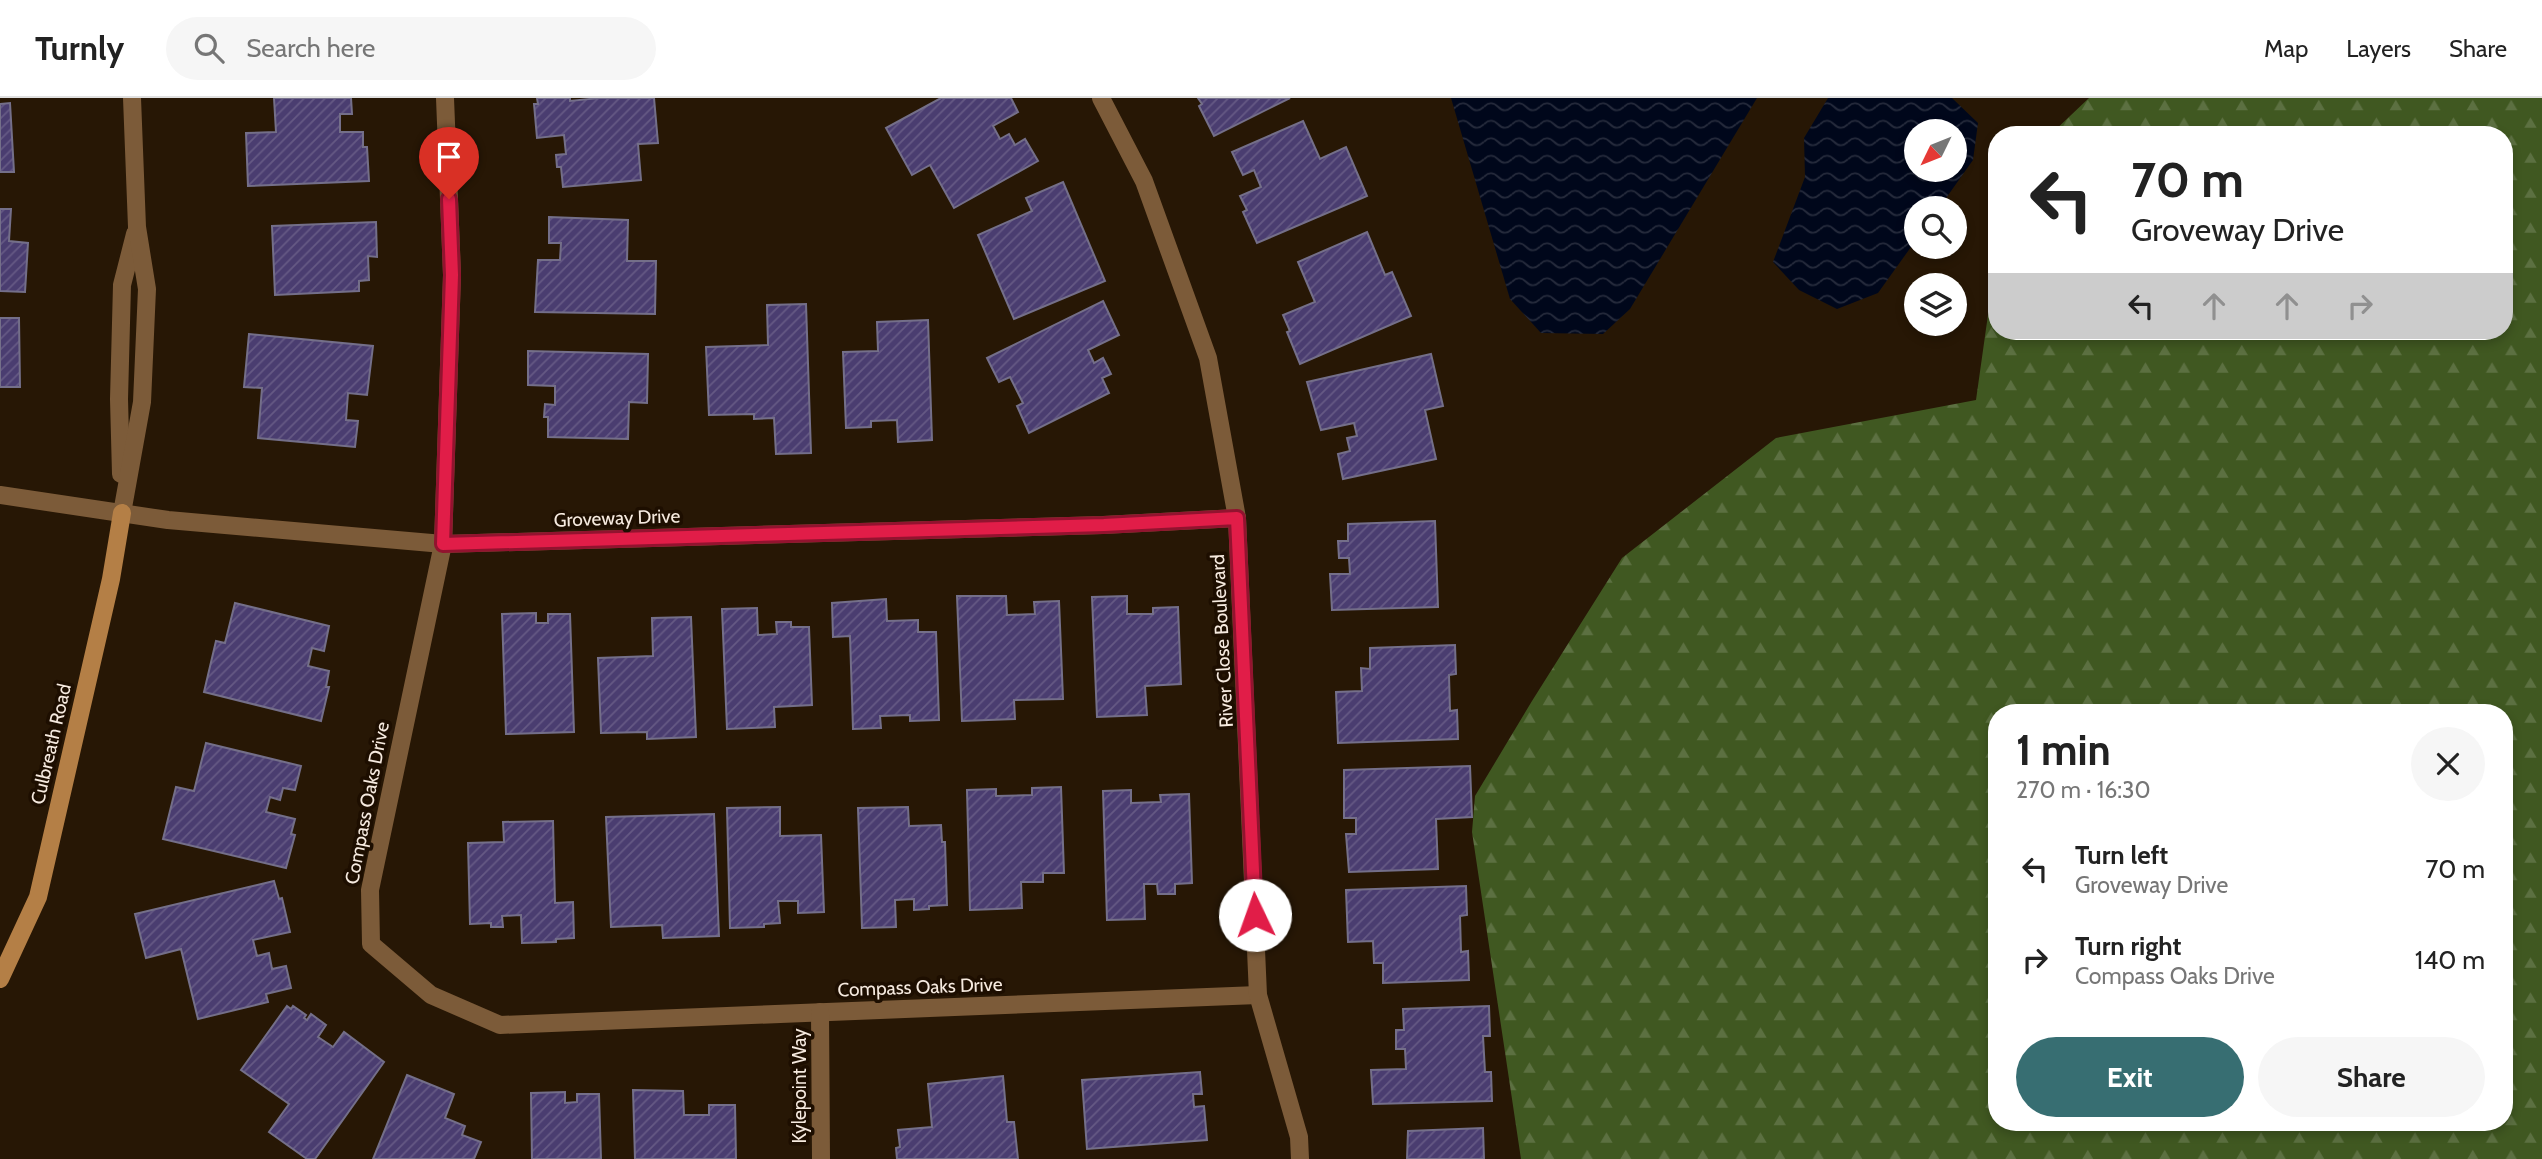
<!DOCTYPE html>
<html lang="en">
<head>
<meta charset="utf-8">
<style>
	:root { --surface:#fff; --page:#f6f6f6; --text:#222; --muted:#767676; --line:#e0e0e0; --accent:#376e72 }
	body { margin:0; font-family:Cabin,sans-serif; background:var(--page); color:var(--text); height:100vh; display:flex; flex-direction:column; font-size:26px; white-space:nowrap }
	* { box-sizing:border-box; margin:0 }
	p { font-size:23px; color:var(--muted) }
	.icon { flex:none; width:38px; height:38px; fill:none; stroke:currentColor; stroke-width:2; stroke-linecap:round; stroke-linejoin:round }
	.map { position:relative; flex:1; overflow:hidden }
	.side { position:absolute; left:1988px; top:606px; width:525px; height:427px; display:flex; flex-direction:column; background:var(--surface); border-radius:28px; box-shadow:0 4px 10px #0003 }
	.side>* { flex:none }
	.guide { position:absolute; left:1988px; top:28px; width:525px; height:214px; border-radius:28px; box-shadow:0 4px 10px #0003; background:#fff; color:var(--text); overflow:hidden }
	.needle { width:46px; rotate:227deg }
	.tools { position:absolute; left:1904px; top:21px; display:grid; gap:14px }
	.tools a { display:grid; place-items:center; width:63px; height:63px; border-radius:50%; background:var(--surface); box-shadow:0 4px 10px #0003; font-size:35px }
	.pin { position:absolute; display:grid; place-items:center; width:60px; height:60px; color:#fff; margin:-72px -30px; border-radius:50% 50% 50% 0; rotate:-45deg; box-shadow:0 0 7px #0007 }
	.pin .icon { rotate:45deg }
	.me { position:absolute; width:77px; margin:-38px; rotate:357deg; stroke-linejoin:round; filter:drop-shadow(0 0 5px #0008) }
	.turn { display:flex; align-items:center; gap:24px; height:147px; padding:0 28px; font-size:32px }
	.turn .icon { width:91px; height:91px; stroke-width:2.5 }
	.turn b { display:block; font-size:49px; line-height:60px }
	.lanes { display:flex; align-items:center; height:66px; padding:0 28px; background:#0003; justify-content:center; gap:35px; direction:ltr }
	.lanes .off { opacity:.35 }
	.round { display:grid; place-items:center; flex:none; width:74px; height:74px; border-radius:37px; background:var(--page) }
	.summary { display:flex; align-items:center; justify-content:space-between; height:119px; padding:0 28px }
	h1 { font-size:42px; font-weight:800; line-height:52px }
	.primary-button { display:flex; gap:14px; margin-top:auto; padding:14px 28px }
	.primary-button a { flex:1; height:80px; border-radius:42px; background:var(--accent); color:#fff; font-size:28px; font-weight:800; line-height:80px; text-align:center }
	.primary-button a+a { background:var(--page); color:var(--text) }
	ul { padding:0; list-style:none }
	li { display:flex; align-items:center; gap:21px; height:91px; padding:0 28px }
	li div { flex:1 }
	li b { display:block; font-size:26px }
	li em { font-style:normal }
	header { display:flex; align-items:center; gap:42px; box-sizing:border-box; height:98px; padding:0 35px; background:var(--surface); border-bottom:2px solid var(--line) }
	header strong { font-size:33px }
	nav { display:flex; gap:38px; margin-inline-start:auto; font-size:24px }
	.search { width:490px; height:63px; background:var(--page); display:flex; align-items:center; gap:18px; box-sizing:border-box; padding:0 24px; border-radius:38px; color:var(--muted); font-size:26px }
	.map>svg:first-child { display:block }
</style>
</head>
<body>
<header>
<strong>Turnly</strong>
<div class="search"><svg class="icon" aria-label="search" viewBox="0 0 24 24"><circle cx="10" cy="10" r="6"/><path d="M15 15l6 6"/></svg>Search here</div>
<nav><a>Map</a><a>Layers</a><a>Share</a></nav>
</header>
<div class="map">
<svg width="2542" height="1061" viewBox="0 0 2542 1061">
	<defs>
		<pattern id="forest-firs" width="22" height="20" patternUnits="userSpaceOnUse" patternTransform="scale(1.75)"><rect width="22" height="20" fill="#405821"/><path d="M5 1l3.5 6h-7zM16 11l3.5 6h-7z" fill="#5c7041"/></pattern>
		<pattern id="water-waves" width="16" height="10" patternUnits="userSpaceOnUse" patternTransform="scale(1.75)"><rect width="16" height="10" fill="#00071b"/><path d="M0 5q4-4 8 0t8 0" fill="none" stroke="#262b3c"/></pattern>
		<pattern id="building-hatch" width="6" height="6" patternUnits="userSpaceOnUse" patternTransform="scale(1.75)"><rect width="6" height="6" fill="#4a3d70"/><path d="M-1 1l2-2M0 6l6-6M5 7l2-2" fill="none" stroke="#655984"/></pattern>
	</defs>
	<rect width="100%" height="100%" fill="#271705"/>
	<path fill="url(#forest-firs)" fill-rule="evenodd" d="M2089,0H2542V1061H1521L1472,734L1475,698L1532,603L1622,460L1776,340L1976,302L1997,153V233H2504V37H2050ZM1997,614H2504V1024H1997Z"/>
	<g fill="url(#water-waves)" fill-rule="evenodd">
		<polygon points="1451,0 1757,0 1630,211 1603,236 1541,235 1510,201"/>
		<path d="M1828,0H1952L1978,25L1973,62L1939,110H1916V142L1878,195L1837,211L1799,192L1773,164L1805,79L1804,40ZM1916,33H1955V72H1916Z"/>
	</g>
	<g fill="url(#building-hatch)" stroke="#746f89" stroke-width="2">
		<polygon points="274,0 351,0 352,16 340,16 340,34 363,34 363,49 367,49 369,83 248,88 246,35 276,34"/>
		<polygon points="537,0 570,0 570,3 599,0 654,0 658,45 638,46 641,82 563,89 561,69 557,69 556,57 566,56 564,37 537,40 534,6 538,6"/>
		<polygon points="941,0 1011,0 1018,14 993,28 1000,41 1009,36 1015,47 1025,41 1038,63 954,110 930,67 912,77 886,30"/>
		<polygon points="1198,0 1290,0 1214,38 1199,8 1202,6"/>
		<polygon points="10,5 14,74 0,74 0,6"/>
		<polygon points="1303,23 1320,61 1346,49 1367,98 1257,145 1243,114 1247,112 1240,98 1261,89 1254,72 1243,77 1232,54"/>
		<polygon points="1063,84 1105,183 1014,221 978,137 1032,113 1026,100"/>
		<polygon points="0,111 11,111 9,143 28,145 25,194 0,193"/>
		<polygon points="549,119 628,122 627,163 656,163 655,216 535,214 538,162 560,162 561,145 549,145"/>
		<polygon points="376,124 377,159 368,158 369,182 359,183 359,193 275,197 272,128"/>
		<polygon points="1367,134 1385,177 1392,174 1411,218 1300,266 1287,234 1290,233 1283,217 1315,204 1298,164"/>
		<polygon points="1103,203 1119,237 1088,252 1094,265 1103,260 1111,276 1102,280 1109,295 1029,335 1017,308 1023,305 1010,279 999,284 987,260"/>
		<polygon points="806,206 811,355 776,356 774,320 754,321 754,316 709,317 706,249 768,247 767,207"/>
		<polygon points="0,220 19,220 20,289 0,289"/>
		<polygon points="928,222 932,342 898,344 897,322 871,323 871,329 846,330 843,254 878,253 877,224"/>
		<polygon points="249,236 373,248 367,297 348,295 346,322 358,323 355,349 258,340 262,290 244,289"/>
		<polygon points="528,253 648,256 647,305 629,304 628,341 548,339 548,319 544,319 545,306 555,307 555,288 528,287"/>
		<polygon points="1431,256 1443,308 1425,312 1436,361 1343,381 1338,356 1350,353 1347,340 1357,338 1354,325 1321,332 1307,284"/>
		<polygon points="1435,423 1438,509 1332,512 1330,476 1350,476 1349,460 1339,460 1338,443 1348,443 1348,426"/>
		<polygon points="957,498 1006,498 1007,517 1035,516 1034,504 1059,503 1063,601 1014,602 1015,621 962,623"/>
		<polygon points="1127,498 1127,516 1153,516 1153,510 1178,509 1181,586 1145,588 1147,617 1097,619 1092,499"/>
		<polygon points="886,501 887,523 918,522 918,534 936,534 939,622 910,623 910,617 880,618 881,630 853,631 850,538 833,539 832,505"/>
		<polygon points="235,505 329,528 324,553 312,550 308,568 329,573 326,589 329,589 321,623 204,594 216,543 225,545"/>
		<polygon points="757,510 758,537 777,536 776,524 791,524 791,529 809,529 812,607 774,609 775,629 727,631 722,511"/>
		<polygon points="536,515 536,525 548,525 548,516 570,516 574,634 506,636 502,516"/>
		<polygon points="691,519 696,639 647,641 647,634 601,635 598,560 653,558 652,520"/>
		<polygon points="1455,547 1456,576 1449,577 1450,613 1457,612 1458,641 1338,645 1336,594 1362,593 1361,570 1370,571 1370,550"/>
		<polygon points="206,645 301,668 295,692 283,690 280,702 270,699 266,714 295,721 291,736 295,737 286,770 163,741 176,689 194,693"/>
		<polygon points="1470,668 1472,719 1436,721 1438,771 1349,774 1346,736 1356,736 1356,720 1344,720 1344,672"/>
		<polygon points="1061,689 1064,775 1043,775 1043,784 1021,784 1022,810 970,812 967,692 996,691 996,698 1032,697 1032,690"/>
		<polygon points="1131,692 1131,705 1161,704 1160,697 1189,696 1192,785 1175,786 1175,796 1158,796 1157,786 1144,786 1145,821 1107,822 1103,693"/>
		<polygon points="780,709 780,738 821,737 824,814 798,815 798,803 778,803 780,825 764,826 764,829 730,830 727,710"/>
		<polygon points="908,709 909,728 941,727 942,744 945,744 947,807 929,808 929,811 914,812 914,801 895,802 896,829 862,830 858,710"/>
		<polygon points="714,716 719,838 663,840 662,827 611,829 606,719"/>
		<polygon points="553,723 555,805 573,804 574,840 556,841 556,844 522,845 521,817 502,818 503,829 491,829 491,825 470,826 468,745 504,744 503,724"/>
		<polygon points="274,783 279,801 282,800 290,834 253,842 257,858 269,855 272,871 286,868 291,890 266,896 268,904 198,921 181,851 146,860 135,816"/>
		<polygon points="1466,788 1467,817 1460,818 1461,854 1468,853 1469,882 1383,885 1383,865 1374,865 1373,843 1348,844 1346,792"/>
		<polygon points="287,908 291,911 293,908 306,917 304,920 307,922 311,916 326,927 318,939 333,949 344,934 384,964 315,1061 307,1061 269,1034 289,1006 241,972"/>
		<polygon points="1489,908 1490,938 1483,938 1485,974 1491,974 1492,1003 1373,1006 1371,972 1406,971 1405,951 1396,951 1396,932 1404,932 1403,911"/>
		<polygon points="1200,974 1202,996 1193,996 1194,1009 1204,1008 1207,1042 1087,1051 1082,982"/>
		<polygon points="407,977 454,996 445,1020 465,1028 462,1037 481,1044 474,1061 373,1061"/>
		<polygon points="1003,978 1007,1024 1014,1024 1018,1061 897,1061 896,1050 900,1049 898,1032 932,1029 928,986"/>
		<polygon points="633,992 683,993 684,1017 709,1017 709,1007 735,1007 736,1061 635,1061"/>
		<polygon points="565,994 565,1005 577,1004 577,996 599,996 601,1061 532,1061 531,995"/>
		<polygon points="1483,1030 1484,1061 1407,1061 1408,1033"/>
	</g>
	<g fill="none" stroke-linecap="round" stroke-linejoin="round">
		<g stroke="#7c5b39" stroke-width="18">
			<polyline points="445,0 452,177 443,446 370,792 371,846 431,897 500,927 1258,897"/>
			<polyline points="1101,0 1144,83 1208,260 1237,420 1258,897 1299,1039 1300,1061"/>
			<polyline points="121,376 119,301 122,187 135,136"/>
			<polyline points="0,397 168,422 443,446 1103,427 1237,420"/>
			<polyline points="122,415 142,304 147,191 137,129 132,0"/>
			<polyline points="820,914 821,1061"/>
		</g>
		<polyline stroke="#b47f46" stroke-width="18" points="0,881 38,799 111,481 122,415"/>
	</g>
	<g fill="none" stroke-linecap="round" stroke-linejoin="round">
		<g stroke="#92132f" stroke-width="18">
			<polyline id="route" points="449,101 452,177 443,446 1104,427 1237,420 1255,817"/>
		</g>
		<use href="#route" stroke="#e11d48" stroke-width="12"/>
	</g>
	<g text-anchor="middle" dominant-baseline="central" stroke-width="7" stroke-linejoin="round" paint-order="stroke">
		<g font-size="19" fill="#f6eadf" stroke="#1d0e00">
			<text transform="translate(617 420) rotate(-2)">Groveway Drive</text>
			<text transform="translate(1222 543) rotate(-93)">River Close Boulevard</text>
			<text transform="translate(51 646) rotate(-77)">Culbreath Road</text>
			<text transform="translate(367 705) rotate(-79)">Compass Oaks Drive</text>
			<text transform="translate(920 889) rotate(-2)">Compass Oaks Drive</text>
			<text transform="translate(799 988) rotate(-90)">Kylepoint Way</text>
		</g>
	</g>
</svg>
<div class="tools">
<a><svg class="needle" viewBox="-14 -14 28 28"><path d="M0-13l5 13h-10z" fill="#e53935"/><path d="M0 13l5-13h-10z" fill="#767676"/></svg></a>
<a><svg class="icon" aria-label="search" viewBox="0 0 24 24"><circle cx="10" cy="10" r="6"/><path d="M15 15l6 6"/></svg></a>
<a><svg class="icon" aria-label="layers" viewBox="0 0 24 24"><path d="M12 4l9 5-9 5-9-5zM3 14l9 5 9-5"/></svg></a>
</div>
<div class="pin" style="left:449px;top:101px;background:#d93025"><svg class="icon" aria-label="arrive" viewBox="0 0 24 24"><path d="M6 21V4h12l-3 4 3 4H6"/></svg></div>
<svg class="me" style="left:1255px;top:817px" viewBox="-20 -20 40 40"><circle r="19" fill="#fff"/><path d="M0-13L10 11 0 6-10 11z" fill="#e11d48"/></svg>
<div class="guide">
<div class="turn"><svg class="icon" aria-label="left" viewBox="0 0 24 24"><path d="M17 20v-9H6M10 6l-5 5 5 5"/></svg><div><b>70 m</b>Groveway Drive</div></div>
<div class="lanes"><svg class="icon" aria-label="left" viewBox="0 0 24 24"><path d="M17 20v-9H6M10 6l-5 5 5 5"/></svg><svg class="icon off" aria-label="ahead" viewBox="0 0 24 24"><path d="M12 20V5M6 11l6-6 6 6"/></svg><svg class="icon off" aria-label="ahead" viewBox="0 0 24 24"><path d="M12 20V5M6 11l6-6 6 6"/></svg><svg class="icon off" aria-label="right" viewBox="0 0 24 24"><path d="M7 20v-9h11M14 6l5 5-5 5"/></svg></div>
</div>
<section class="side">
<div class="summary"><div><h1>1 min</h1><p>270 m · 16:30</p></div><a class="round"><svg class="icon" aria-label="close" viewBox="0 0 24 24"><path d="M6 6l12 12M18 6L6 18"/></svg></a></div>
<ul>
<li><svg class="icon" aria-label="left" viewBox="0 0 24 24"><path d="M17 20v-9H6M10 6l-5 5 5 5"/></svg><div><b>Turn left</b><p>Groveway Drive</p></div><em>70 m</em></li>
<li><svg class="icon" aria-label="right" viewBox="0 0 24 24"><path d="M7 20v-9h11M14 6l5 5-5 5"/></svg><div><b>Turn right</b><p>Compass Oaks Drive</p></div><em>140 m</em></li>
</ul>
<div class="primary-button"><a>Exit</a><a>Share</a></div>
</section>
</div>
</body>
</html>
